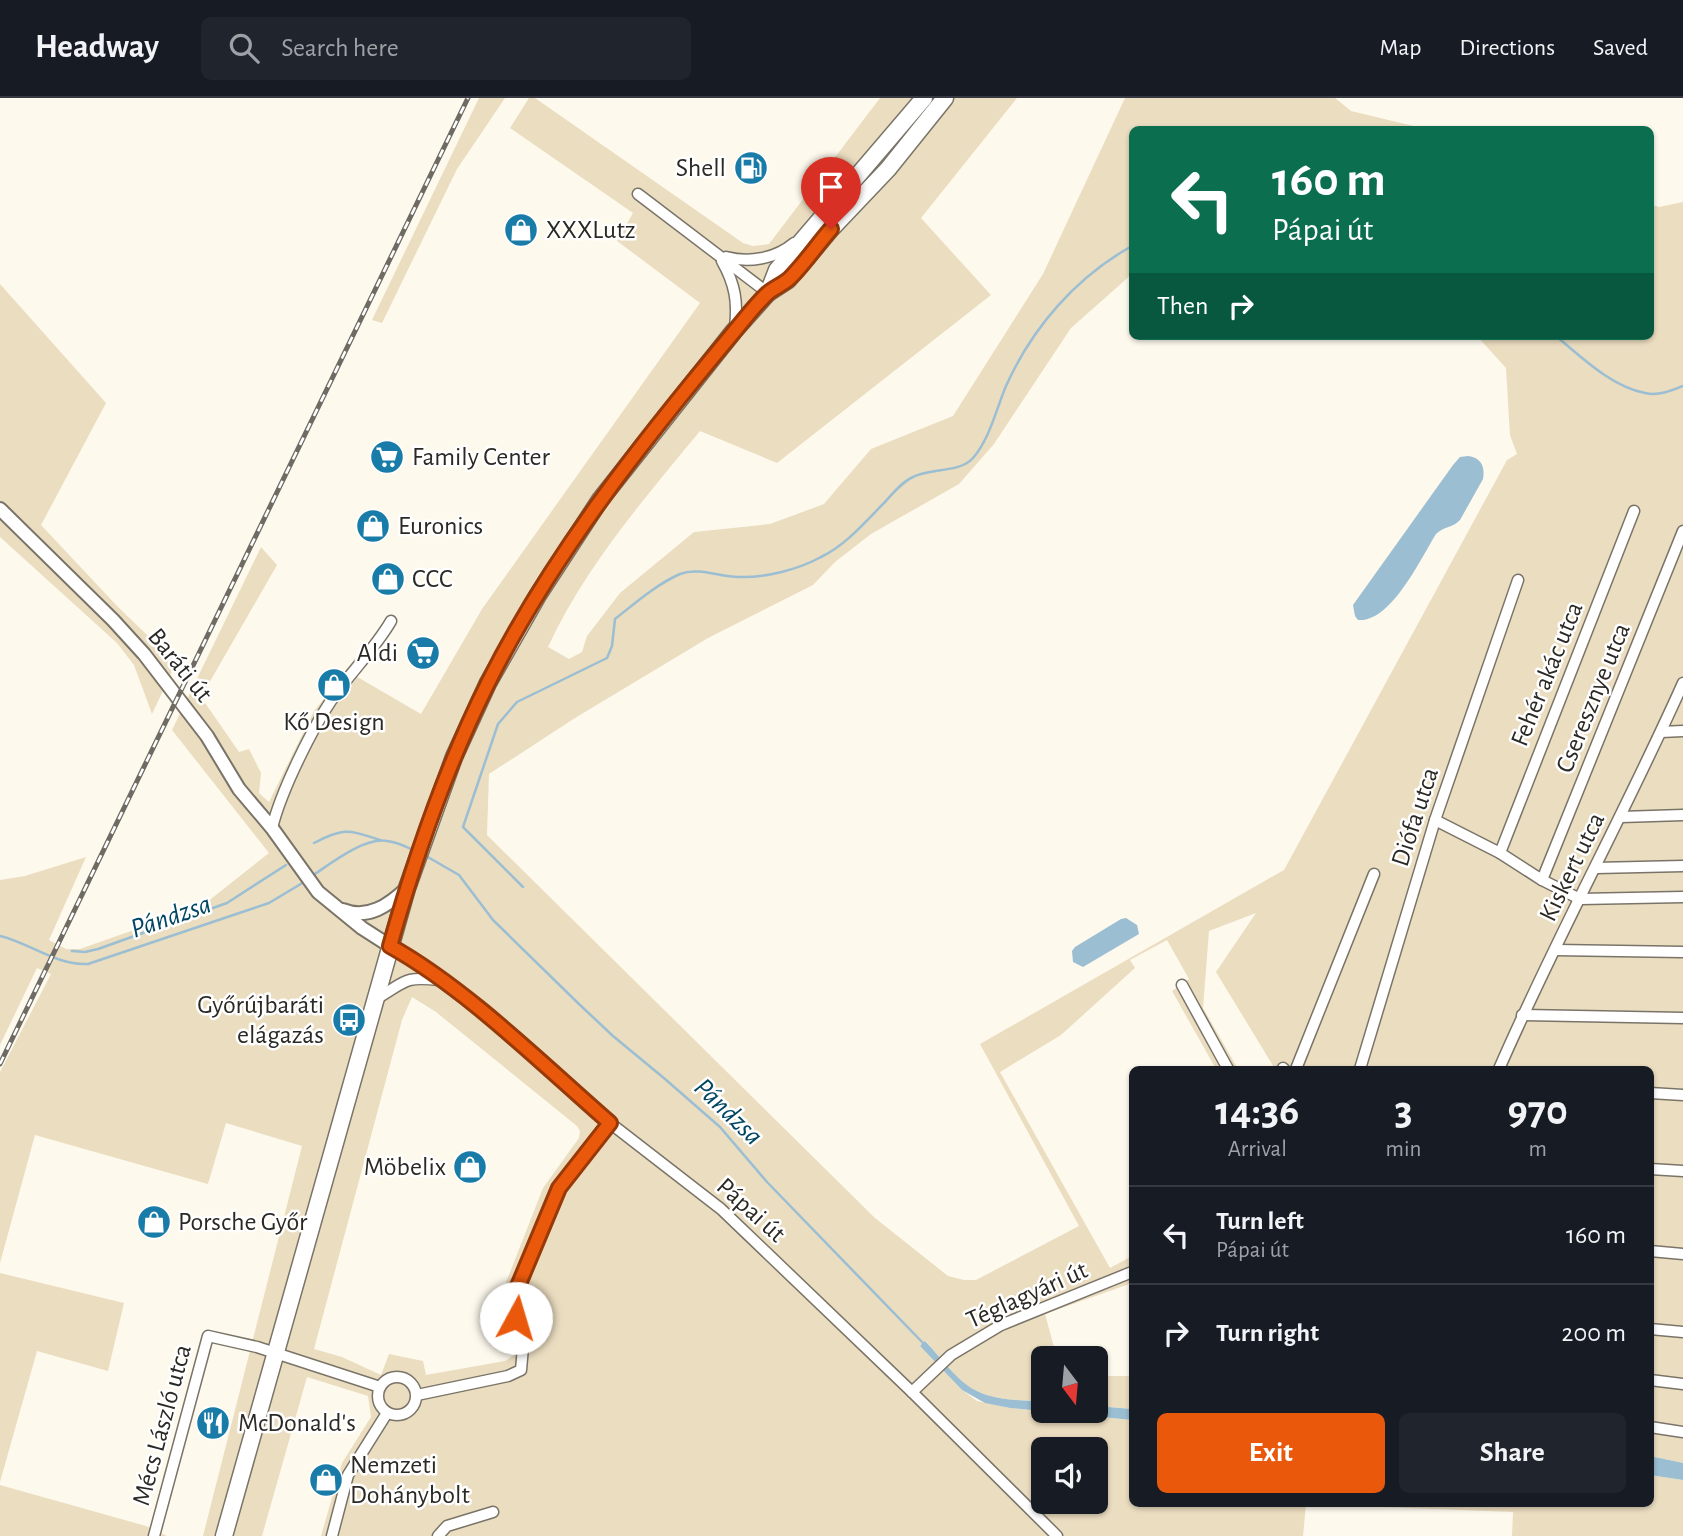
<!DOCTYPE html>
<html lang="en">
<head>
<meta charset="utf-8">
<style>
	:root { --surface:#171b24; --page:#20242c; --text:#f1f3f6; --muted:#9ea1a6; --line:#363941; --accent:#ea580c }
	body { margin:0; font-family:"Alegreya Sans",sans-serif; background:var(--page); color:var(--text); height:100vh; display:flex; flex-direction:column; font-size:26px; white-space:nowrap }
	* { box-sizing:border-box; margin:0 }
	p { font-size:23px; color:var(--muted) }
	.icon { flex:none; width:38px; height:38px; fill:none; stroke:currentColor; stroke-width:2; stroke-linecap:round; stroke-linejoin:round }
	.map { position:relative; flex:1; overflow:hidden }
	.sheet { position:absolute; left:1129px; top:968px; width:525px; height:441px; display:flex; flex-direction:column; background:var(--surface); border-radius:10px; box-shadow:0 2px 5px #0004 }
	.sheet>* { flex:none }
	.banner { position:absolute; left:1129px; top:28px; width:525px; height:214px; border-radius:10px; box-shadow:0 2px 5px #0004; background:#0b6e4f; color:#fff; overflow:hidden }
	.needle { width:46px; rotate:164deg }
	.fabs { position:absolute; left:1031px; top:1248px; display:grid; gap:14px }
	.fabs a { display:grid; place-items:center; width:77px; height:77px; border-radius:10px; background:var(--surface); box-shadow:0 2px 5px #0004; font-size:35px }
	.pin { position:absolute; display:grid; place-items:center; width:60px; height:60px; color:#fff; margin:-72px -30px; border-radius:50% 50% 50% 0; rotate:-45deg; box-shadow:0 0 7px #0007 }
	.pin .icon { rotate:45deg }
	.me { position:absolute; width:77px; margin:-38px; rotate:6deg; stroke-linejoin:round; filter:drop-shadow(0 0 5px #0008) }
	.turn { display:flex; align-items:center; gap:24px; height:147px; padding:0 28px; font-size:32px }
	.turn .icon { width:91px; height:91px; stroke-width:2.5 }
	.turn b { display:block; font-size:49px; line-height:60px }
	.then { display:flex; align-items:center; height:66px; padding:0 28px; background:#0003; gap:14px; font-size:26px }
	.eta { display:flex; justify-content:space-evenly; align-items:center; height:119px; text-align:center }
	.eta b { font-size:42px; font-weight:700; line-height:49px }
	.button { display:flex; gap:14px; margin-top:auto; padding:14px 28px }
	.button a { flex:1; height:80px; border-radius:10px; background:var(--accent); color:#fff; font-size:28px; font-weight:700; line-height:80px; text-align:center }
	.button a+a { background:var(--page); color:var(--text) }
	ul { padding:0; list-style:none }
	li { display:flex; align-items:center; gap:21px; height:98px; padding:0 28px; border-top:2px solid var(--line) }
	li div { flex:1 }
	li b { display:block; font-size:26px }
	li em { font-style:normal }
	header { display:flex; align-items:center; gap:42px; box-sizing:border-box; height:98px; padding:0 35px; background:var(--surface); border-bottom:2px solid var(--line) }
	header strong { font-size:33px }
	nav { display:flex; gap:38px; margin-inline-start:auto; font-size:24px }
	.search { width:490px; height:63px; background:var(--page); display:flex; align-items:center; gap:18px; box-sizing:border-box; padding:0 24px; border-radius:10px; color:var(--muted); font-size:26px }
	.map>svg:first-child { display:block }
</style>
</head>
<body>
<header>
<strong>Headway</strong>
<div class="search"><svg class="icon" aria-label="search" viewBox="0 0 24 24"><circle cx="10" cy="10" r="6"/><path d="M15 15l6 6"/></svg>Search here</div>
<nav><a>Map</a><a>Directions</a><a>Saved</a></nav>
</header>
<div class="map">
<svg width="1683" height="1438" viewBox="0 0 1683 1438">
	<rect width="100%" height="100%" fill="#fef9ed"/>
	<g fill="#ebddc0" fill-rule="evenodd">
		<polygon points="479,0 505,0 457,71 382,225 372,222"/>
		<path d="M529,0H535L743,145L753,148L769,146L880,0H1017L921,120L991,197L777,365L700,333C644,401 585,469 548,549L569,561L582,554L587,538L620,495L694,434L770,426L824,406L871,351L953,318L1043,176L1125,0H1335L1351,13L1426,31L1132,32V176L1071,230L994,346L959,386L871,436L835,464L813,487L708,540L575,620L489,676L487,737L875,1120L948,1178L964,1182H976L1079,1128L980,946L1284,772L1507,362L1517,356L1510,337L1506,270L1477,238H1650V106L1659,109L1683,104V1365L1650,1358V971H1275L1216,874L1256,815L1209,833L1203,910L1238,971H1216L1172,893L1189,881L1167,842L1130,862L1135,870L1061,937L1000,974L1110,1170L1132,1158V1185L1045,1216L1057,1260H1043V1303C1022,1302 997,1303 977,1293C957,1284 941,1260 926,1243L920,1248L962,1292L977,1303L1010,1310L1132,1322V1405H1650V1377L1683,1382V1438H1512L1513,1414L1306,1406L1303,1438H321L342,1365L371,1319L368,1298L307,1279L262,1438H203L302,1048L226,1025L208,1086L35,1037L0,1165V974L51,876L37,870L0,947V782L25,778L86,759L49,842L66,851H80L202,808L269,755L172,632L261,449L277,467L201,599L239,654L249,651L261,675L259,695L269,704L314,613L347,573L421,616L482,511L700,205L617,143L633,115L510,30ZM412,899L436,914L577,1028L580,1033L579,1040L543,1090L505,1187L502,1211L514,1257L505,1263L426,1277L423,1263L389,1256L381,1277L342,1259L314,1251L402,922ZM1043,1351H1096V1404H1043Z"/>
		<polygon points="0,186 106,305 41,427 118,509 176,565 152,616 134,567 117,545 0,439"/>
		<polygon points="0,1175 124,1205 108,1273 37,1253 0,1384"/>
		<polygon points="1096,1278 1132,1278 1132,1311 1096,1308"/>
		<polygon points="0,1387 146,1428 167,1438 0,1438"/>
	</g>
	<g fill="#9bbed2">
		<path d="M1468,358C1482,360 1485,369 1483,381L1460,422C1454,429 1443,429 1436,436C1421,460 1391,525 1358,522L1355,518L1353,507L1453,367L1460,359Z"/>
		<polygon points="1126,820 1137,827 1139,836 1083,869 1073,864 1072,853 1075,849 1121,821"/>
		<path d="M925,1243C941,1259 956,1283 977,1293C997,1303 1022,1302 1043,1303V1312H1096V1308L1132,1311V1322L1010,1310L985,1305L962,1292L920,1248Z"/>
		<polygon points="1650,1358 1683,1365 1683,1382 1650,1377"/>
	</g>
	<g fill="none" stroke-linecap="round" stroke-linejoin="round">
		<g stroke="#9bbed2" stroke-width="2.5">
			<path d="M1556,238C1581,259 1612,289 1645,295C1658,298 1671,293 1683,288"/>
			<path d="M314,745C345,729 348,732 380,742"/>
			<polyline points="426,758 459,777 493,822 580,907 613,938 665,981 720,1029 767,1084 924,1246"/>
			<path d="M312,778C330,766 364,739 387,743C396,744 405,748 413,752"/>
			<path d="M523,789L463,729L498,626L517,604L607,560L612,548L615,521C634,506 657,486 680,476C698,469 720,479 738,479C765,480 797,472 821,459C846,447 866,423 885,404C893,395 902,384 913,379C930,370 960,375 973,360C990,340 996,312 1006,288C1032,230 1076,179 1132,148"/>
			<path d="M0,838C30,845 57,868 88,866L269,805L304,784"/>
			<polyline points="72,853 85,854 98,851 227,805 286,767"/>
		</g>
		<g stroke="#7a7468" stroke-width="13">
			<g id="minor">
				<polyline points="638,96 768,195"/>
				<path d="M726,159C749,165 775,161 794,145"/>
				<path d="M722,163C735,186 738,204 735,229"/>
				<polyline points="1661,634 1683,633"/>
				<polyline points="1621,719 1683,717"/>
				<polyline points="1435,722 1500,755 1542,782 1580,801 1683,799"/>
				<path d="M272,730C281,693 313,628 335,597C353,572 376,549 391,523"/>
				<polyline points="1500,755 1634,413"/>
				<polyline points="1596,770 1683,768"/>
				<polyline points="1542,782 1683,433"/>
				<polyline points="390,848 410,860 478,911 610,1025 721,1111 912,1294 1057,1438"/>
				<polyline points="1555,852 1683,854"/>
				<polyline points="1182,887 1228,971"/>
				<path d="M376,901C406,884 402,878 439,882"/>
				<polyline points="1522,917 1683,920"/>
				<polyline points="1283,970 1284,971"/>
				<polyline points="1296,971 1374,776"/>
				<polyline points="1360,971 1435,722 1518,482"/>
				<path d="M1499,971C1556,840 1625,715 1683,585"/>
				<polyline points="1650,995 1683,997"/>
				<polyline points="1650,1071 1683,1073"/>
				<polyline points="1650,1153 1683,1156"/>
				<polyline points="1650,1231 1683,1234"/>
				<circle cx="397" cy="1298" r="19"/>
				<polyline points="1650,1282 1683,1286"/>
				<polyline points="912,1294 951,1257 1001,1227 1132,1174"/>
				<polyline points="417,1297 508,1278 521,1272 523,1249 515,1220 516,1193 559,1090 610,1025"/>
				<polyline points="1650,1329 1683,1334"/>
				<polyline points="154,1438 208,1238 257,1249 380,1289"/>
				<polyline points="332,1438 348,1377 387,1315"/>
				<polyline points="438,1438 447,1428 493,1414"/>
			</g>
		</g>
		<g stroke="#7a7468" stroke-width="16">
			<g id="tertiary">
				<polyline points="0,411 113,522 144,556 207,638 239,691 272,730 318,794 362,830 390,848"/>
				<path d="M343,812C368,822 389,807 407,790"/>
			</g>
		</g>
		<g stroke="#7a7468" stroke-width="19">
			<g id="primary">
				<polyline points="768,195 777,172 924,0"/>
				<polyline points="224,1438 407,790 454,659 488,585 538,497 600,402 734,233 768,195 788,182 831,131 888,71 945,0"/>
			</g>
		</g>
		<use href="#minor" stroke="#fff" stroke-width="10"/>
		<use href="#tertiary" stroke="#fff" stroke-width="12"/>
		<use href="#primary" stroke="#fff" stroke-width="16"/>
		<g stroke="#6e6b64" stroke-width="5">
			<polyline id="rail" points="0,966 468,0"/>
		</g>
		<use href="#rail" stroke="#fff" stroke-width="2.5" stroke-dasharray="8" stroke-linecap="butt"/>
	</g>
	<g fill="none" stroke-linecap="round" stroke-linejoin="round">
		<g stroke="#983908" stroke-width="18">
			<path id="route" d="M516,1220V1193L559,1090L610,1025C542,966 467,891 390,848C415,759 446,669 488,585C552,457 642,344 733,235C744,222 756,206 768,195C775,189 784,186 790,180C805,165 817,147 831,131"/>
		</g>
		<use href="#route" stroke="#ea580c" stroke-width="12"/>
	</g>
	<defs>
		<g id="fuel-disc" transform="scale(1.75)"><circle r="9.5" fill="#197ba7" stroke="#fff"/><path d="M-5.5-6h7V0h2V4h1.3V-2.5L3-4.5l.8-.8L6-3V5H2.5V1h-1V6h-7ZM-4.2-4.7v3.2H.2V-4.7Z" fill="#fff"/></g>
		<g id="shop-disc" transform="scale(1.75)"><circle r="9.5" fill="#197ba7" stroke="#fff"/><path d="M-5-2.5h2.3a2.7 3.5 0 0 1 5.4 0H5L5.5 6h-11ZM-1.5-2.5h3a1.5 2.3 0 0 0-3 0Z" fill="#fff"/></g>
		<g id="supermarket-disc" transform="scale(1.75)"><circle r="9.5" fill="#197ba7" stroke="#fff"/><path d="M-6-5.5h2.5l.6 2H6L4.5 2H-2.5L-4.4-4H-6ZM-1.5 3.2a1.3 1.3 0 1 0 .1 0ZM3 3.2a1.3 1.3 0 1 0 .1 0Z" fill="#fff"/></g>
		<g id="bus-disc" transform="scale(1.75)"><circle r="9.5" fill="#197ba7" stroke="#fff"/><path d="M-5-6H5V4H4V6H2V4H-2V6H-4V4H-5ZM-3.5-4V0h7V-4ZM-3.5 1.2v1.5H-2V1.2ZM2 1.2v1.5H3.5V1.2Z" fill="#fff"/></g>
		<g id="restaurant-disc" transform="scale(1.75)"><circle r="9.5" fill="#197ba7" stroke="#fff"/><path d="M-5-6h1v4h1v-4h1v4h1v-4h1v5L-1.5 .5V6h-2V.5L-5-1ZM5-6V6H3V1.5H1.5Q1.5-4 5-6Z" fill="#fff"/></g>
	</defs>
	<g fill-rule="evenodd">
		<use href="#fuel-disc" x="751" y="70"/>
		<use href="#shop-disc" x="521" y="132"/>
		<use href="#supermarket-disc" x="387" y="359"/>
		<use href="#shop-disc" x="373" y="428"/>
		<use href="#shop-disc" x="388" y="481"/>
		<use href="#supermarket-disc" x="423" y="555"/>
		<use href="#shop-disc" x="334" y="587"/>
		<use href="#bus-disc" x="349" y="922"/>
		<use href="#shop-disc" x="470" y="1069"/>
		<use href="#shop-disc" x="154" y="1124"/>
		<use href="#restaurant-disc" x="213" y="1325"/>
		<use href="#shop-disc" x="326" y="1382"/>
	</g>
	<g text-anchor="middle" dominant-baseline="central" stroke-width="5" stroke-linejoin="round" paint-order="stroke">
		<g font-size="26" fill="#2b2924" stroke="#fff" text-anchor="start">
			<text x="726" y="70" text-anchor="end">Shell</text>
			<text x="546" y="132">XXXLutz</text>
			<text x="412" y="359">Family Center</text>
			<text x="398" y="428">Euronics</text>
			<text x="412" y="481">CCC</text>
			<text x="398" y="555" text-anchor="end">Aldi</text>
			<text x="334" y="624" text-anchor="middle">Kő Design</text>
			<text x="324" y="907" text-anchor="end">Győrújbaráti<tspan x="324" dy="30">elágazás</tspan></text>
			<text x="446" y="1069" text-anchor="end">Möbelix</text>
			<text x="178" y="1124">Porsche Győr</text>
			<text x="238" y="1325">McDonald's</text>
			<text x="350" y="1367">Nemzeti<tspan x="350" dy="30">Dohánybolt</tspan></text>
		</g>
		<g font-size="26" fill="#2b2924" stroke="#fff">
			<text transform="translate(180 567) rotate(51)">Baráti út</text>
			<text transform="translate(1547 576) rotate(-68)">Fehér akác utca</text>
			<text transform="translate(1593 600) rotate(-68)">Cseresznye utca</text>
			<text transform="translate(1415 719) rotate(-72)">Diófa utca</text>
			<text transform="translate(1572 769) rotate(-64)">Kiskert utca</text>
			<text transform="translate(751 1112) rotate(42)">Pápai út</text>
			<text transform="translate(1027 1197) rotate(-24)">Téglagyári út</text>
			<text transform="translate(162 1327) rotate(-75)">Mécs László utca</text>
		</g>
		<g font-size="28" font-style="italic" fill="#014562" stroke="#fff">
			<text transform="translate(171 819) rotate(-19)">Pándzsa</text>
			<text transform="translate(728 1014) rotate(44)">Pándzsa</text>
		</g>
	</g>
</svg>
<div class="fabs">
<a><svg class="needle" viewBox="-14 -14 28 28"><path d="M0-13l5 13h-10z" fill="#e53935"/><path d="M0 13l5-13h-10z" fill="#9ea1a6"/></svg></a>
<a><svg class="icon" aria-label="sound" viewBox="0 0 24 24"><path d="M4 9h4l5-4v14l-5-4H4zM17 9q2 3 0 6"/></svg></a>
</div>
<div class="pin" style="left:831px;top:131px;background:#d93025"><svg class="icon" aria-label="arrive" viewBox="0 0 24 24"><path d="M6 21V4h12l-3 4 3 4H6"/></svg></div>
<svg class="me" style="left:516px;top:1220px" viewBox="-20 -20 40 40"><circle r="19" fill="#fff"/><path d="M0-13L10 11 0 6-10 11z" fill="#ea580c"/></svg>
<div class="banner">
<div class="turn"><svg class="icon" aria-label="left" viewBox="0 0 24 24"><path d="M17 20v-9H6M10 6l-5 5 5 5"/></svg><div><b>160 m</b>Pápai út</div></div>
<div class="then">Then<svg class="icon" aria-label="right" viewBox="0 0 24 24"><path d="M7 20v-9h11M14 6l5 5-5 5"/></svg></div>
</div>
<section class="sheet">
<div class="eta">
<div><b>14:36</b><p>Arrival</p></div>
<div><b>3</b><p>min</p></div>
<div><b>970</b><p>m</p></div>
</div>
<ul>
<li><svg class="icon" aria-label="left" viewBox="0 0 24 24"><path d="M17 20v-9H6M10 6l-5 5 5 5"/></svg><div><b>Turn left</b><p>Pápai út</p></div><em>160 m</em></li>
<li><svg class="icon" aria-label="right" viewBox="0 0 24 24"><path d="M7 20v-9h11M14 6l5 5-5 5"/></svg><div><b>Turn right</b></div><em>200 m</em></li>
</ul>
<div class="button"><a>Exit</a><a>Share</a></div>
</section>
</div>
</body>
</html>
